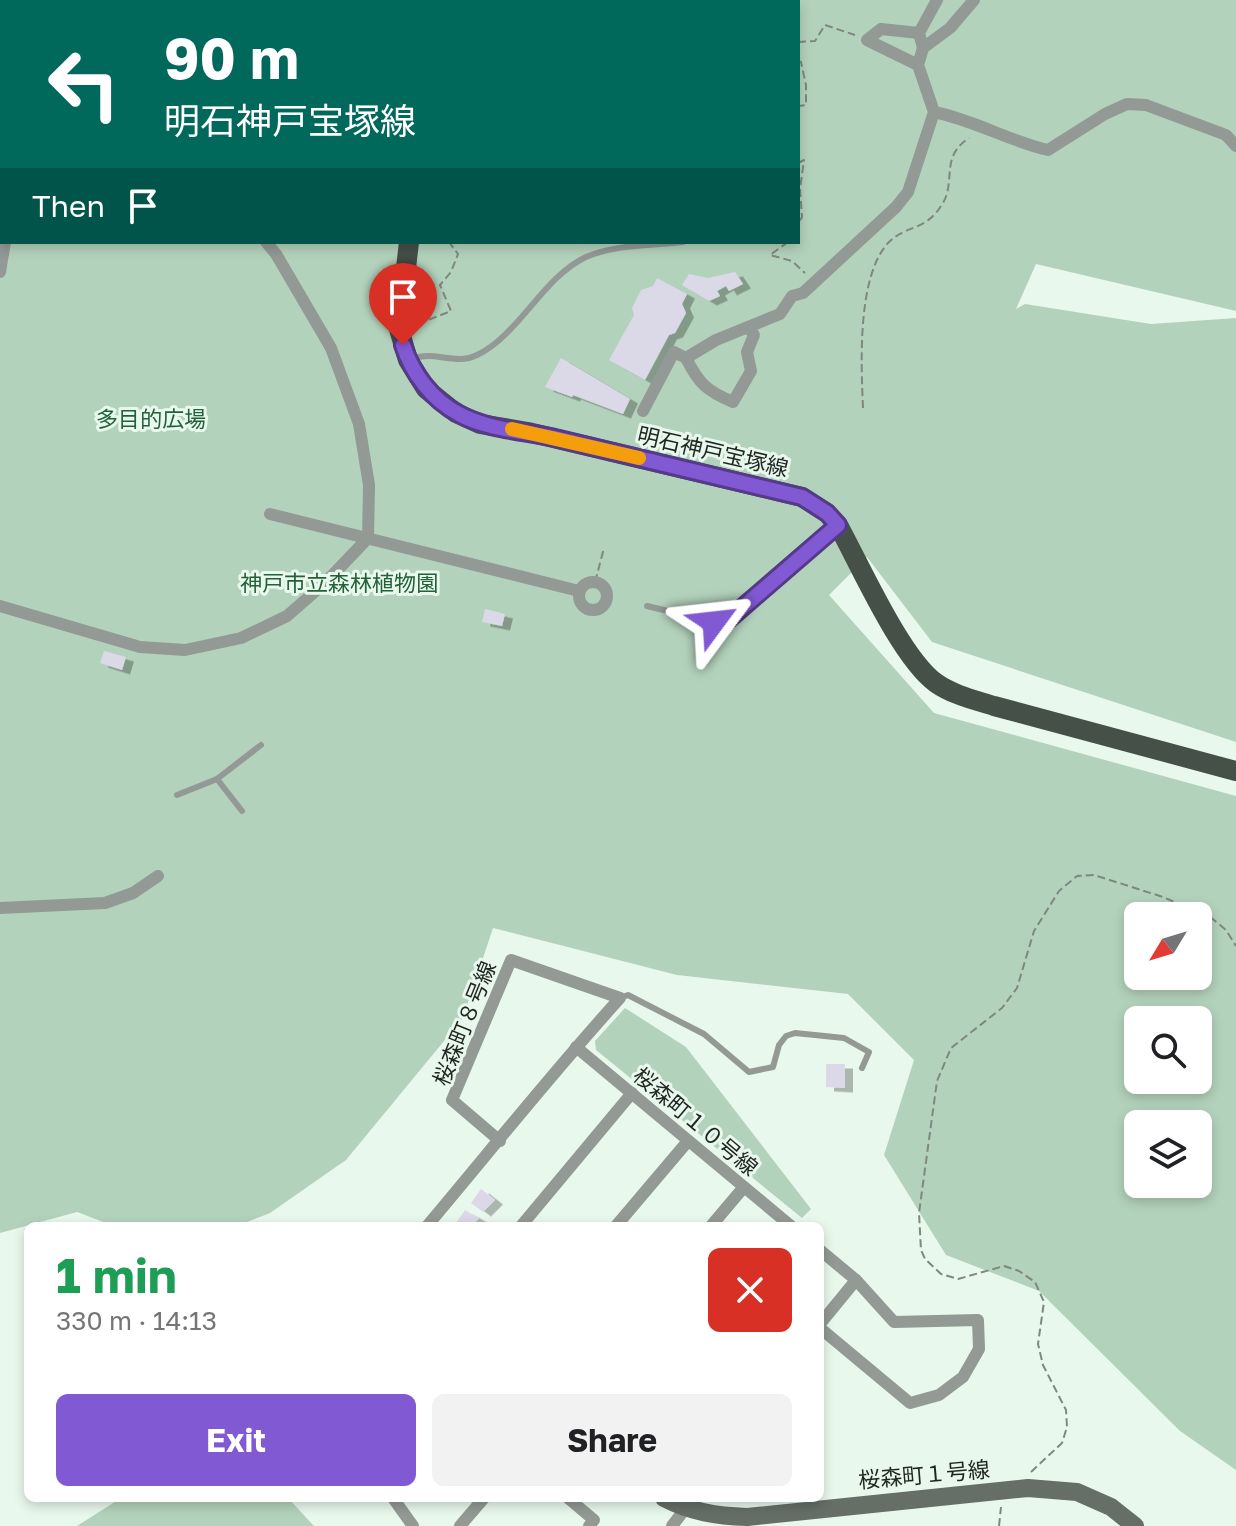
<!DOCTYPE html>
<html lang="en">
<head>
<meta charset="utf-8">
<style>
	:root { --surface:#fff; --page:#f2f2f2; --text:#202124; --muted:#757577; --accent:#8159d3 }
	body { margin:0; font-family:"Golos Text","Noto Sans JP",sans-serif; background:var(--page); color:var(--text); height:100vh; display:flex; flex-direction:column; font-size:30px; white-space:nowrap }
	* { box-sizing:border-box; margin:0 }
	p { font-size:26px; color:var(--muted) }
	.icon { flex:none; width:44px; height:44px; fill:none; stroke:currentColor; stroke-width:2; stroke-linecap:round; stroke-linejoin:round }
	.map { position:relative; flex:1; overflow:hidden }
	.panel { position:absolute; left:24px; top:1222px; width:800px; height:280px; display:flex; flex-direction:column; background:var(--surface); border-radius:12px; box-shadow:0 4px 12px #0003 }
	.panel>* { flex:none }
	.top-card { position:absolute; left:0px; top:0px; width:800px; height:244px; box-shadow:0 4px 12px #0003; background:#00695c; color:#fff; overflow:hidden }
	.needle { width:52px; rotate:232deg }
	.controls { position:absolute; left:1124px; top:902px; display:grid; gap:16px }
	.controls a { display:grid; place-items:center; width:88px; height:88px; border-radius:12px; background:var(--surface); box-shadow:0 4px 12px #0003; font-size:40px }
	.pin { position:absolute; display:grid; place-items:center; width:68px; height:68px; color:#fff; margin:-82px -34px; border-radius:50% 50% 50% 0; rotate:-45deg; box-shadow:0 0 8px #0007 }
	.pin .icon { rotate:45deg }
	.me { position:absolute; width:88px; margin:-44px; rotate:60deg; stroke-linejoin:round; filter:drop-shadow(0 0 6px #0008) }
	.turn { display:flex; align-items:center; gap:28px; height:168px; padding:0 32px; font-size:36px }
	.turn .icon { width:104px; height:104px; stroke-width:2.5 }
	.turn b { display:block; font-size:56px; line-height:68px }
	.then { display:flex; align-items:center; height:76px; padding:0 32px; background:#0003; gap:16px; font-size:30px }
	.round { display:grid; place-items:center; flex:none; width:84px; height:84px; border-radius:12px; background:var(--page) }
	.summary { display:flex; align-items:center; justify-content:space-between; height:136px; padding:0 32px }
	h1 { font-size:48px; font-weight:700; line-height:60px; color:#1e9e55 }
	.action { display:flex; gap:16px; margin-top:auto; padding:16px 32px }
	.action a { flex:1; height:92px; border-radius:12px; background:var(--accent); color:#fff; font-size:32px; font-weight:700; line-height:92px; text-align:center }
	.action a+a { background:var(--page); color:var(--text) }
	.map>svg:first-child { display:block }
</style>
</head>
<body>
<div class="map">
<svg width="1236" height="1526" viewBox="0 0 1236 1526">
	<defs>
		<filter id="shadow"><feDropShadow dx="8" dy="4.5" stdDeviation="0" flood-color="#0004"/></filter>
	</defs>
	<rect width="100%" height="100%" fill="#e9f8ed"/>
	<g fill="#b3d2bb" fill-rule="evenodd">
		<path d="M0,0H1236V311L1036,264L1016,309L1025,304L1151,324L1236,318V742L932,642L867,557L829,595L934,713L1236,796V1470L1180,1431L1039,1291L946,1255L884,1155L914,1060L848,994L677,975L493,928L463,1018L346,1160L270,1213L237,1226H114L77,1212L0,1233ZM2,2H798V242H2ZM1138,916H1198V976H1138ZM1138,1020H1198V1080H1138ZM1138,1124H1198V1184H1138Z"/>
		<polygon points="625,1008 686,1047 811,1209 802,1218 596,1050 595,1041"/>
		<polygon points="121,1498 288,1498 314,1526 77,1526"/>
	</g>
	<g fill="#dbd8e8" filter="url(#shadow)">
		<polygon points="735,272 743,284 729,291 726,286 717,291 720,296 709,301 682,285 689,274 708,278"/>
		<polygon points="657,278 687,294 682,304 686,313 675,333 669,335 645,380 609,360 634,315 632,308 641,290 653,286"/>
		<polygon points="561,358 630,399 623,414 573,395 572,397 545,387"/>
		<polygon points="485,609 505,614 502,626 482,622"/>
		<polygon points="104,651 126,657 122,670 100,663"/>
		<polygon points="826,1064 845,1064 845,1088 826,1087"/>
		<polygon points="481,1189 495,1200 483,1212 471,1203"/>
		<polygon points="465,1210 479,1218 472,1226 460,1226 456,1223"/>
	</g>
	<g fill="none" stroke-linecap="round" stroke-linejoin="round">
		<g stroke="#7e8881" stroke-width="2" stroke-dasharray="8 4" stroke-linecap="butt">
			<polyline points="481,2 481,0"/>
			<polyline points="798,42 815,41 825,25 855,35"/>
			<polyline points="798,61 801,62 806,85 806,105 798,106"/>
			<polyline points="798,163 804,160 800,189 802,217 798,224"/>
			<polyline points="788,242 770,255 792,261 805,273"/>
			<polyline points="418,324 451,311 440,285 451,272 458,254 449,242"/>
			<path d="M863,408C861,363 857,275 889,242C907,224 926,232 943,203C956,180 940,157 969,138"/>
			<polyline points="595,582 604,548"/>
			<polyline points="1031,1472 1062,1443 1067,1427 1066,1410 1043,1365 1038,1344 1044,1302 1035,1282 1019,1271 1004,1266 958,1279 941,1274 925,1259 921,1250 919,1213 937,1081 951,1048 1002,1008 1017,988 1034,931 1059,891 1077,876 1094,875 1160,896 1209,916 1226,930 1236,946"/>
			<polyline points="999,1526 1001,1507"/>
		</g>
		<g stroke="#939994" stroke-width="6">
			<path d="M412,359C434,350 455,366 477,355C519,335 543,277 586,257C616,244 651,246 683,242"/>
			<polyline points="647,606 714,622 728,620 835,528"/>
			<polyline points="217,779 242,811"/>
			<polyline points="177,795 217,779 261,745"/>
			<polyline points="620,998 628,995 704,1034 749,1072 773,1067 779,1045 786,1036 795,1033 844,1038 869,1052 862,1068"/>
		</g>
		<g stroke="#939994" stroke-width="12">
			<polyline points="923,48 950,28 974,0"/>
			<polyline points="918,65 867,40 881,29 919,33"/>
			<polyline points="0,82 2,81"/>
			<path d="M934,112C974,120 1009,141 1048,150L1105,114L1127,104L1146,105L1226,135L1236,146"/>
			<polyline points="0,272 5,242"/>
			<path d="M686,358C699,384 707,391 733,402L751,371L747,352L754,335L748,327"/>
			<polyline points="643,411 674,352 686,358 716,340 780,314 792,296 803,293 896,207 908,192 934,112 918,65 923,48 919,33 937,0"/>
			<polyline points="270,514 579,591"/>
			<circle cx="593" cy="596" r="14"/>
			<polyline points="0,606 140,647 185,650 241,638 287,616 327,581 368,538 369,485 359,424 331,348 276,254 266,242"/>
			<polyline points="0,908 105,903 133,893 158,876"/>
			<polyline points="576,1047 791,1226"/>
			<path d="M427,1226C491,1150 553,1072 620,998L511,960L452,1100L500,1141"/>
			<polyline points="521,1226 632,1093"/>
			<polyline points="616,1226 688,1141"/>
			<polyline points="711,1226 744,1187"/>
			<polyline points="820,1250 856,1280 820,1324"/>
			<polyline points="820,1328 910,1403 939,1395 963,1377 979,1349 978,1320 894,1322 856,1280"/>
			<polyline points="393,1498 413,1526"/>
			<polyline points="568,1498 594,1520 589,1526"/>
			<polyline points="460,1526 484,1498"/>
			<polyline points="672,1526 685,1509"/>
		</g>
		<path stroke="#656e67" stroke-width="18" d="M664,1498C691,1512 717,1516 747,1517L1028,1488L1077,1492L1111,1507L1135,1526"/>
		<g stroke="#455048" stroke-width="20">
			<polyline points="440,0 442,2"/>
			<path d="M409,242L399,329L408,360L426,389L456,413L480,424L528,432L802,497L827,513L838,525C860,565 901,658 936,683C953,695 975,700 994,706L1236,771"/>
		</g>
	</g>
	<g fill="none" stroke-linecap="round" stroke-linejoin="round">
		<g stroke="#543a89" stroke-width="20">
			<path id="route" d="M403,345C412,373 432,400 459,414C488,430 526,431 559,439C640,458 721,477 802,497L827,513L838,525L728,620L714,622"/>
		</g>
		<use href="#route" stroke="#8159d3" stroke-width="14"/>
		<polyline stroke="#f59e0b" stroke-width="14" points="512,429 639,458"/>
	</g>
	<g text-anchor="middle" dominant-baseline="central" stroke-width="6" stroke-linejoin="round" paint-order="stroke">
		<g font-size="22" fill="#24613a" stroke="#e9f8ed">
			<text x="151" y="418">多目的広場</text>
			<text x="339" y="582">神戸市立森林植物園</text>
		</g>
		<g font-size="22" fill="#1f2521" stroke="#e9f8ed">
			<text transform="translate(713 451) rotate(13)">明石神戸宝塚線</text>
			<text transform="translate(464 1023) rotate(-68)">桜森町８号線</text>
			<text transform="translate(696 1121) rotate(40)">桜森町１０号線</text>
			<text transform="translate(924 1474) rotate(-5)">桜森町１号線</text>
		</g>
	</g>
</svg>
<div class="controls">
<a><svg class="needle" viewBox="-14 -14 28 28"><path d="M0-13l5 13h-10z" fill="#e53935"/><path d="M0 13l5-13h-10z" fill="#757577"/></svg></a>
<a><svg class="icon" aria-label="search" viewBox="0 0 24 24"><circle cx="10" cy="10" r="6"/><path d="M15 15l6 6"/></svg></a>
<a><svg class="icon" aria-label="layers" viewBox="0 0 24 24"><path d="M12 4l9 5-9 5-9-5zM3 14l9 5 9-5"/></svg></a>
</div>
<div class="pin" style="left:403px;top:345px;background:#d93025"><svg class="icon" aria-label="arrive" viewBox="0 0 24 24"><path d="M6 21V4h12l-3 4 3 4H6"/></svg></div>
<svg class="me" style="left:714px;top:622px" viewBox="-20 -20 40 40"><path d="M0-17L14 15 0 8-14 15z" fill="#8159d3" stroke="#fff" stroke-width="4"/></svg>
<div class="top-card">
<div class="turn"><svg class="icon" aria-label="left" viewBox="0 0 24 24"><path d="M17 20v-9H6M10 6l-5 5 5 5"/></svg><div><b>90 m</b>明石神戸宝塚線</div></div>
<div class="then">Then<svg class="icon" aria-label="arrive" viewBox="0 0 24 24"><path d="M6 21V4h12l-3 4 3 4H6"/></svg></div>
</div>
<section class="panel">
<div class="summary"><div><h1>1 min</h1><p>330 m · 14:13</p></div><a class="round" style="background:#d93025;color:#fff"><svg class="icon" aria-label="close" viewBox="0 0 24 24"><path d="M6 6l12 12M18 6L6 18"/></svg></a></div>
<div class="action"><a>Exit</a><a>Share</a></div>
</section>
</div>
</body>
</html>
